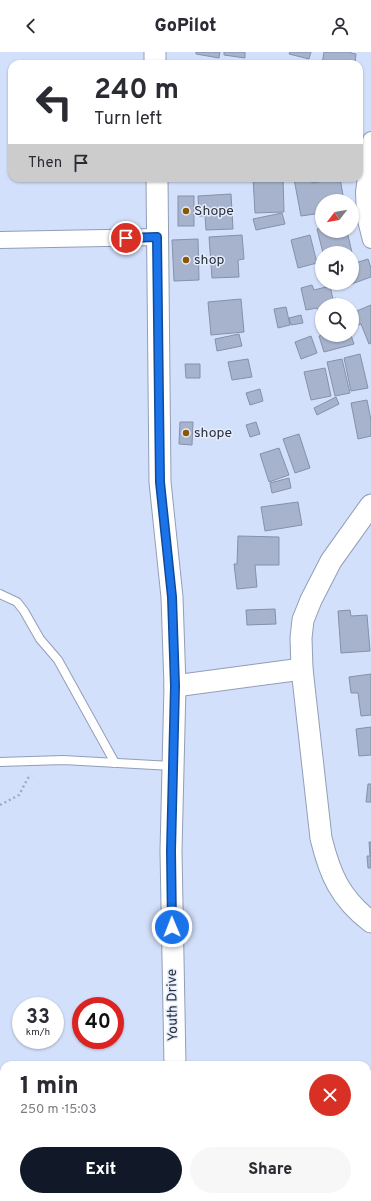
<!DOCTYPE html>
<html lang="en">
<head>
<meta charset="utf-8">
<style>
	:root { --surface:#fff; --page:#f7f7f7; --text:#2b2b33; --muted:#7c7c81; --accent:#111827 }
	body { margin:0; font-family:Overpass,sans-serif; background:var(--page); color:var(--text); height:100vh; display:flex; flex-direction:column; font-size:15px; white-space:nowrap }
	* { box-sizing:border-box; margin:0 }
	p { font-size:13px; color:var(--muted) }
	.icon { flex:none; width:22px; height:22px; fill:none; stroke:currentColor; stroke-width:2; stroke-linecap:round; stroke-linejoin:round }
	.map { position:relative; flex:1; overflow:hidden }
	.panel { position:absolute; left:0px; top:1009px; width:371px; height:140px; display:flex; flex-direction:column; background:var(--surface); border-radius:12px 12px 0 0; box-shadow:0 1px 3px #0004 }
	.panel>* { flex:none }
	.guide { position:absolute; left:8px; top:8px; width:355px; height:122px; border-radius:12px; box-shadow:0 1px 3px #0004; background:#fff; color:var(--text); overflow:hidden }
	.needle { width:26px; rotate:239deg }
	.fabs { position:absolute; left:315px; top:142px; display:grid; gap:8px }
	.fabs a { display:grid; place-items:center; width:44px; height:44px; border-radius:50%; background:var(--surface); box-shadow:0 1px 3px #0004; font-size:20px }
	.speed { position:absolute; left:12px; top:945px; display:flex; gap:8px; font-size:20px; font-weight:700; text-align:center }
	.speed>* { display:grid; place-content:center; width:52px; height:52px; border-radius:50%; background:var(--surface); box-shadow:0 1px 3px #0004; line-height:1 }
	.speed small { font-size:10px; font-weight:400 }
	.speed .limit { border:6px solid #d22; background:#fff; color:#111 }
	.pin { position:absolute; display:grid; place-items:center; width:34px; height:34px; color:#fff; margin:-17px; border:2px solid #fff; border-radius:50%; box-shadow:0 1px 4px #0007 }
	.me { position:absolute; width:44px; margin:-22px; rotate:359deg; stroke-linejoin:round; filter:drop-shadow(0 0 3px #0008) }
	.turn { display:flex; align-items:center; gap:14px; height:84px; padding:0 20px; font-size:18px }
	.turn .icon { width:52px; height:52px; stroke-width:2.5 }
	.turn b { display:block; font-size:28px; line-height:34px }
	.then { display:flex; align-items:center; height:38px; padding:0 20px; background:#0003; gap:8px; font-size:15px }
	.round { display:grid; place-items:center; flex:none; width:42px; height:42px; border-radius:21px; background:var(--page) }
	.headline { display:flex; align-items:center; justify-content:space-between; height:68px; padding:0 20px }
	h1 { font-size:24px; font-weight:800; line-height:30px }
	.action { display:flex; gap:8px; margin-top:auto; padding:8px 20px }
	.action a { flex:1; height:46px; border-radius:24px; background:var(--accent); color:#fff; font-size:16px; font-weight:800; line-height:46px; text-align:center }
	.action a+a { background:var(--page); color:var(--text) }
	header { display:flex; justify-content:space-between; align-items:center; height:52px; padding:0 20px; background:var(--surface); font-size:18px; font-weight:800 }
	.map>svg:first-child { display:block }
</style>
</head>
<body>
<header><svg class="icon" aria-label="back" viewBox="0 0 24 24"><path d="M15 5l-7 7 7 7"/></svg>GoPilot<svg class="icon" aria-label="person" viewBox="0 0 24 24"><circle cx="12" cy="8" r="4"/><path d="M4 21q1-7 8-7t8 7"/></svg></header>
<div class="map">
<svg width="371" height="1149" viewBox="0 0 371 1149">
	<rect width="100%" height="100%" fill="#d3e0fb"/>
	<g fill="#a7b3cd" stroke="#8591aa">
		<polygon points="196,0 220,0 219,6 196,2"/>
		<polygon points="224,0 245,0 245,6 224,3"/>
		<polygon points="290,0 311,0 309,7 289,2"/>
		<polygon points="324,0 351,0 351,1 356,2 355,12 322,12"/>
		<polygon points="204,126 227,126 227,129"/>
		<polygon points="253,126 283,126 284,160 255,161"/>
		<polygon points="300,126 311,126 312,131 340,126 344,149 322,149 322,161 301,164 294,127"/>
		<polygon points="231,142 233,177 206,178 205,164 199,164 198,144"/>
		<rect x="178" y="144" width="16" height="30"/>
		<polygon points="282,161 285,172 256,178 253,167"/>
		<polygon points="322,176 322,179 347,179 353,205 352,205 352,201 323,201 317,177"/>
		<polygon points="242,183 244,207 238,208 239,225 212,226 209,185"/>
		<polygon points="310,183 317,211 298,216 291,188"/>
		<polygon points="198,187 199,228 174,229 172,188"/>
		<polygon points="368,207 371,216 371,225 343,235 341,231 352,231 352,212"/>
		<polygon points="312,233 314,238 330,234 333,247 336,246 338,253 322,253 322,263 320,264 317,256 306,258 301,236"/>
		<polygon points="241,247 244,280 211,283 208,250"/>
		<polygon points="371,253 371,291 369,292 361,272 353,275 352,261"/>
		<polygon points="286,255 290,273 278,276 274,257"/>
		<polygon points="301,263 303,271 291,273 289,266"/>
		<polygon points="239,282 242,294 217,299 215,287"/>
		<polygon points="322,283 351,283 354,292 324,300 319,284"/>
		<polygon points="311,284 317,301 301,307 295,290"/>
		<polygon points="360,302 368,336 351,339 344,306"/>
		<polygon points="248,307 252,325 232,328 228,310"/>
		<polygon points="342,307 350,341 335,344 327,310"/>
		<polygon points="185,312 200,312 200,326 186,326"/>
		<polygon points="325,316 331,344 311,348 304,320"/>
		<polygon points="260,337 263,349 250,353 246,341"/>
		<polygon points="336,345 339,352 317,363 314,356"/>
		<polygon points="367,348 371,368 371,384 358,387 351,351"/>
		<polygon points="180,370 193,370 192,393 179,392"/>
		<polygon points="256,370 260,382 250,385 246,373"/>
		<polygon points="299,382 310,416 295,421 283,387"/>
		<polygon points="279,396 289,423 269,430 260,402"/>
		<polygon points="289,426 291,436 272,441 270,431"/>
		<polygon points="298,450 302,473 265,479 261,455"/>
		<polygon points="238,484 279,485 279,513 255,513 257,535 237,537 234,512 237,512"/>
		<polygon points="275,557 276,572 247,573 246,558"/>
		<polygon points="350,558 351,564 367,563 370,599 341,601 338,559"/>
		<polygon points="371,622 371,663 361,664 358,641 351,641 349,625"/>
		<polygon points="371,675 371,703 359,704 356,677"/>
		<polygon points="368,732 371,732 371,750 366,750"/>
		<polygon points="369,790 371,790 371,816 368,816 367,804 370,804"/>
	</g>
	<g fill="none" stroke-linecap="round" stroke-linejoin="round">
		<g stroke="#929eb7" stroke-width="10">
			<g id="service">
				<polyline points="0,542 17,550 24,559 40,587 58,608 115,711"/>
				<polyline points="0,710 63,708 172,714"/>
				<polyline points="367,1038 371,1036"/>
				<polyline points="313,1145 313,1149"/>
			</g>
		</g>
		<g stroke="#929eb7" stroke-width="18">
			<g id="minor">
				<polyline points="371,88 364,140 365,164 371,188"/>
				<polyline points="0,188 157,185"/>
			</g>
		</g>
		<g stroke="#929eb7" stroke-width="23">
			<g id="tertiary">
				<polyline points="155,0 155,12"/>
				<polyline points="157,126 160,430 172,545 175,634 171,799 175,1013"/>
				<path d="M371,453L331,509L311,548L303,568L301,586L302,617L321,786C330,823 340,846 371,870"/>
				<polyline points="175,634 302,617"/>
				<polyline points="176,1149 176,1145"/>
			</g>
		</g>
		<polyline stroke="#9faabf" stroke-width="2.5" stroke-dasharray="2 3" stroke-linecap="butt" points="0,753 19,743 28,726 32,724"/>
		<use href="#service" stroke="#fff" stroke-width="8"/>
		<use href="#minor" stroke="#fff" stroke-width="16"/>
		<use href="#tertiary" stroke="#fff" stroke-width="21"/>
	</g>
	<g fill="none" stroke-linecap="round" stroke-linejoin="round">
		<g stroke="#114b97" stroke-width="10">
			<polyline id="route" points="126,186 157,185 160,430 172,545 175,634 171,799 172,875"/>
		</g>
		<use href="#route" stroke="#1a73e8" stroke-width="7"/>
	</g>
	<g fill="#8b5703" stroke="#e5edfe" stroke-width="1.5">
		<circle cx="186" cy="159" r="4"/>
		<circle cx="186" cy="208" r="4"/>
		<circle cx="186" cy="381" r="4"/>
	</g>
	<g text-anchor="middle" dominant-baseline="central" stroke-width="3" stroke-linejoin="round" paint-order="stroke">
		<g font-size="14" fill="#2a2f39" stroke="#e5edfe" text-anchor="start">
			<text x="194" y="159">Shope</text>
			<text x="194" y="208">shop</text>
			<text x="194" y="381">shope</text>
		</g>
		<g font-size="14" fill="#2a2f39" stroke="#e5edfe">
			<text transform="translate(173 953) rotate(-91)">Youth Drive</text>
		</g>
	</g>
</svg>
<div class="fabs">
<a><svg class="needle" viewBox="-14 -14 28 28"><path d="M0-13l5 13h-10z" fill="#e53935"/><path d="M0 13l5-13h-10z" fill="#7c7c81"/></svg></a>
<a><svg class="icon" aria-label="sound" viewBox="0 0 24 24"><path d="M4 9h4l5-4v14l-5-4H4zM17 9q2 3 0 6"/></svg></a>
<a><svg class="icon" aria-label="search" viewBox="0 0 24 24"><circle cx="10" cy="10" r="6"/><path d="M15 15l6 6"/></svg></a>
</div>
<div class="speed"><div>33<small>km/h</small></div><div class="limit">40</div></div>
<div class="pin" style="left:126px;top:186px;background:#d93025"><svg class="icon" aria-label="arrive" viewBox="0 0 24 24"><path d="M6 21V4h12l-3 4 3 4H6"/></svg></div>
<svg class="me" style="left:172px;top:875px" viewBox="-20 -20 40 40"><circle r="17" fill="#1a73e8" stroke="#fff" stroke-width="3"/><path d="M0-11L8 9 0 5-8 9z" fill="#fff"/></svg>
<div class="guide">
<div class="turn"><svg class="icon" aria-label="left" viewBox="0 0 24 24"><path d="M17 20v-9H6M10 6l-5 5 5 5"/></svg><div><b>240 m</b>Turn left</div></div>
<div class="then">Then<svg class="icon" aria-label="arrive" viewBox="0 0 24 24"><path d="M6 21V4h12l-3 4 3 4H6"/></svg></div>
</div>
<section class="panel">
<div class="headline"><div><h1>1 min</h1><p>250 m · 15:03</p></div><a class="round" style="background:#d93025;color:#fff"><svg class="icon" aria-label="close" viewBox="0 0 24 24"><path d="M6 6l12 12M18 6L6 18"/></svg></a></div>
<div class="action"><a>Exit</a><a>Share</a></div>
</section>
</div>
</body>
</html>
